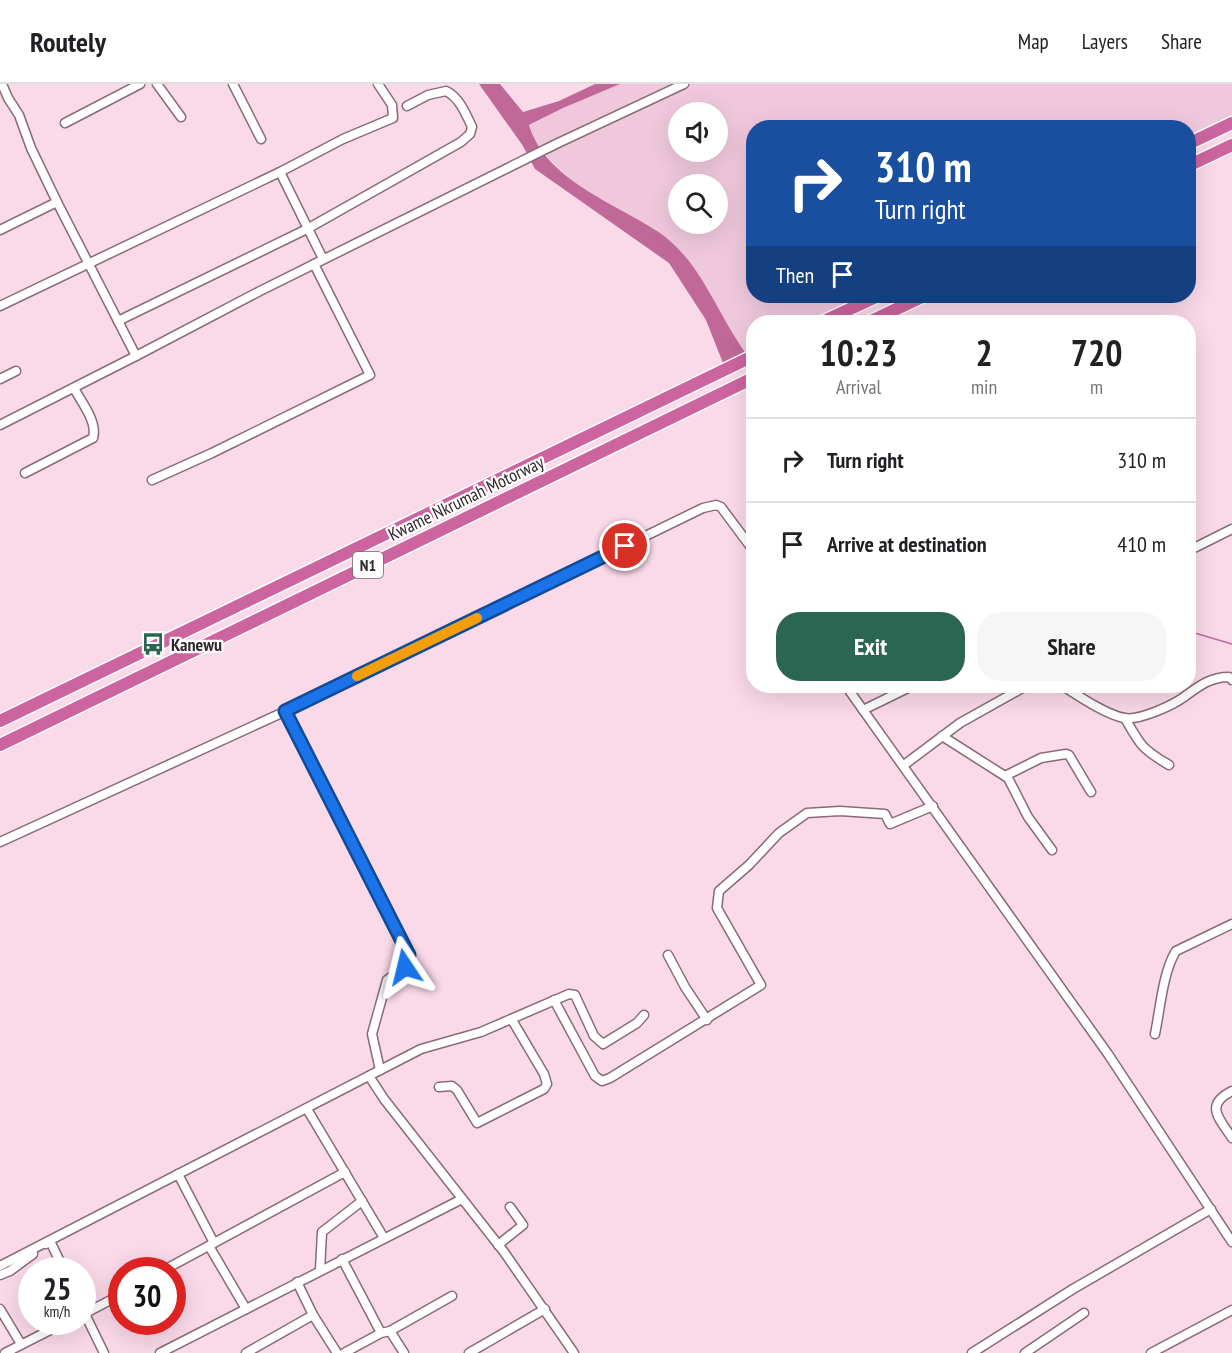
<!DOCTYPE html>
<html lang="en">
<head>
<meta charset="utf-8">
<style>
	:root { --surface:#fff; --page:#f6f6f6; --text:#202124; --muted:#757577; --line:#e0e0e0; --accent:#2a6651 }
	body { margin:0; font-family:"PT Sans Narrow",sans-serif; background:var(--page); color:var(--text); height:100vh; display:flex; flex-direction:column; font-size:22px; white-space:nowrap }
	* { box-sizing:border-box; margin:0 }
	p { font-size:20px; color:var(--muted) }
	.icon { flex:none; width:33px; height:33px; fill:none; stroke:currentColor; stroke-width:2; stroke-linecap:round; stroke-linejoin:round }
	.map { position:relative; flex:1; overflow:hidden }
	.details { position:absolute; left:746px; top:231px; width:450px; height:378px; display:flex; flex-direction:column; background:var(--surface); border-radius:24px; box-shadow:0 6px 24px #0002 }
	.details>* { flex:none }
	.guide { position:absolute; left:746px; top:36px; width:450px; height:183px; border-radius:24px; box-shadow:0 6px 24px #0002; background:#1a4fa0; color:#fff; overflow:hidden }
	.tools { position:absolute; left:668px; top:18px; display:grid; gap:12px }
	.tools a { display:grid; place-items:center; width:60px; height:60px; border-radius:50%; background:var(--surface); box-shadow:0 6px 24px #0002; font-size:30px }
	.speed { position:absolute; left:18px; top:1173px; display:flex; gap:12px; font-size:30px; font-weight:700; text-align:center }
	.speed>* { display:grid; place-content:center; width:78px; height:78px; border-radius:50%; background:var(--surface); box-shadow:0 6px 24px #0002; line-height:1 }
	.speed small { font-size:15px; font-weight:400 }
	.speed .limit { border:9px solid #d22; background:#fff; color:#111 }
	.pin { position:absolute; display:grid; place-items:center; width:51px; height:51px; color:#fff; margin:-26px; border:3px solid #fff; border-radius:50%; box-shadow:0 2px 6px #0007 }
	.me { position:absolute; width:66px; margin:-33px; rotate:350deg; stroke-linejoin:round; filter:drop-shadow(0 0 4px #0008) }
	.turn { display:flex; align-items:center; gap:21px; height:126px; padding:0 30px; font-size:27px }
	.turn .icon { width:78px; height:78px; stroke-width:2.5 }
	.turn b { display:block; font-size:42px; line-height:51px }
	.then { display:flex; align-items:center; height:57px; padding:0 30px; background:#0003; gap:12px; font-size:22px }
	.eta { display:flex; justify-content:space-evenly; align-items:center; height:102px; text-align:center }
	.eta b { font-size:36px; font-weight:700; line-height:42px }
	.primary-button { display:flex; gap:12px; margin-top:auto; padding:12px 30px }
	.primary-button a { flex:1; height:69px; border-radius:24px; background:var(--accent); color:#fff; font-size:24px; font-weight:700; line-height:69px; text-align:center }
	.primary-button a+a { background:var(--page); color:var(--text) }
	ul { padding:0; list-style:none }
	li { display:flex; align-items:center; gap:18px; height:84px; padding:0 30px; border-top:2px solid var(--line) }
	li div { flex:1 }
	li b { display:block; font-size:22px }
	li em { font-style:normal }
	header { display:flex; align-items:center; gap:36px; box-sizing:border-box; height:84px; padding:0 30px; background:var(--surface); border-bottom:2px solid var(--line) }
	header strong { font-size:28px }
	nav { display:flex; gap:33px; margin-inline-start:auto; font-size:21px }
	.map>svg:first-child { display:block }
</style>
</head>
<body>
<header>
<strong>Routely</strong>
<nav><a>Map</a><a>Layers</a><a>Share</a></nav>
</header>
<div class="map">
<svg width="1232" height="1269" viewBox="0 0 1232 1269">
	<rect width="100%" height="100%" fill="#fad9e9"/>
	<path fill="#f0c8dc" fill-rule="evenodd" d="M620,0H1232V32L1188,53V44H753V212H862L807,238H753V265L745,268L731,248L708,204L602,116L574,98L548,73L534,55L529,42L563,24ZM678,28H717V68H678ZM678,100H717V140H678Z"/>
	<path fill="#c06999" d="M479,0H500L523,28L559,17L595,0H620L563,24L529,41C545,95 614,119 657,147C701,176 716,228 745,268L723,279L706,236L669,179L535,85L523,62Z"/>
	<g fill="none" stroke-linecap="round" stroke-linejoin="round">
		<g stroke="#c06999" stroke-width="1.5">
			<polyline points="749,300 753,308"/>
			<polyline points="1188,547 1232,560"/>
		</g>
		<g stroke="#886b79" stroke-width="11">
			<g id="minor">
				<polyline points="2,0 8,14 19,31 31,64 57,118 136,272"/>
				<polyline points="157,0 181,33"/>
				<polyline points="233,0 261,55"/>
				<polyline points="65,39 140,0"/>
				<polyline points="280,88 323,175"/>
				<polyline points="0,146 57,118"/>
				<polyline points="0,222 280,88 343,55 393,34 392,21 378,0"/>
				<path d="M118,237L307,145L461,58L470,50L472,43C466,30 459,13 446,7L428,11L407,22"/>
				<polyline points="0,295 16,287"/>
				<polyline points="0,341 136,272 260,207 556,60 684,0"/>
				<path d="M25,389L93,354C98,338 81,318 74,304"/>
				<polyline points="152,396 212,369 370,291 314,180"/>
				<polyline points="1188,467 1232,445"/>
				<polyline points="846,602 1108,970 1232,1158"/>
				<path d="M1063,602C1079,612 1105,630 1124,634C1139,637 1173,621 1184,613C1199,602 1210,593 1229,593L1232,596"/>
				<polyline points="863,626 912,602"/>
				<polyline points="286,627 409,871 405,883 387,896 372,950 380,986"/>
				<path d="M1125,634C1140,661 1142,665 1169,681"/>
				<polyline points="942,652 1008,694 1028,733 1052,766"/>
				<polyline points="904,681 960,639 1026,602"/>
				<polyline points="1005,692 1041,674 1066,670 1069,671 1091,708"/>
				<polyline points="0,758 286,627 703,424 716,421 721,423 753,466"/>
				<polyline points="668,871 685,903 707,936"/>
				<polyline points="554,916 595,992 602,997 610,994 761,901 717,824 719,807 749,781 779,749 807,729 840,727 885,730 890,740 933,722"/>
				<path d="M1155,950C1160,926 1163,887 1176,867L1232,840"/>
				<polyline points="369,992 384,1015 504,1168 574,1269"/>
				<polyline points="439,1003 452,1002 457,1006 477,1039 544,1005 547,1000 544,990 512,936"/>
				<path d="M1232,1007C1204,1021 1219,1034 1232,1054"/>
				<polyline points="307,1025 384,1154"/>
				<polyline points="178,1090 214,1159"/>
				<polyline points="46,1160 50,1157 64,1186"/>
				<polyline points="498,1161 523,1141 510,1123"/>
				<polyline points="209,1162 246,1225"/>
				<polyline points="342,1175 381,1249"/>
				<polyline points="0,1182 421,965 481,948 569,910 575,911 594,952 603,960 637,939 644,931"/>
				<polyline points="164,1186 345,1088"/>
				<polyline points="320,1186 322,1148 362,1117"/>
				<polyline points="0,1191 10,1187 33,1170"/>
				<polyline points="82,1224 104,1269"/>
				<polyline points="0,1225 21,1260"/>
				<polyline points="82,1231 122,1210"/>
				<polyline points="313,1231 337,1269"/>
				<polyline points="390,1247 404,1269"/>
				<polyline points="5,1269 66,1238"/>
				<polyline points="160,1269 462,1115"/>
				<polyline points="246,1269 313,1231 297,1198"/>
				<polyline points="344,1269 381,1249 390,1247 452,1212"/>
				<polyline points="469,1269 545,1225"/>
				<polyline points="972,1269 1073,1205 1211,1125"/>
				<polyline points="1025,1269 1084,1229"/>
				<polyline points="1151,1269 1232,1226"/>
			</g>
		</g>
		<g stroke="#fff" stroke-width="15">
			<g id="highway">
				<polyline points="1188,60 1232,39"/>
				<polyline points="1188,82 1232,61"/>
				<polyline points="822,238 878,212"/>
				<polyline points="869,238 924,212"/>
				<polyline points="0,637 753,272"/>
				<polyline points="0,661 753,294"/>
			</g>
		</g>
		<use href="#minor" stroke="#fff" stroke-width="8"/>
		<use href="#highway" stroke="#cc659f" stroke-width="12"/>
	</g>
	<g fill="none" stroke-linecap="round" stroke-linejoin="round">
		<g stroke="#114b97" stroke-width="15">
			<polyline id="route" points="405,883 409,871 285,627 625,462"/>
		</g>
		<use href="#route" stroke="#1a73e8" stroke-width="10"/>
		<polyline stroke="#f59e0b" stroke-width="10" points="357,592 477,534"/>
	</g>
	<defs>
		<g id="bus-bare" transform="scale(1.8)"><path d="M-5-6H5V4H4V6H2V4H-2V6H-4V4H-5ZM-3.5-4V0h7V-4ZM-3.5 1.2v1.5H-2V1.2ZM2 1.2v1.5H3.5V1.2Z" fill="#2a6651" stroke="#fff" stroke-width="2.5" paint-order="stroke"/></g>
	</defs>
	<g fill-rule="evenodd">
		<use href="#bus-bare" x="153" y="560"/>
	</g>
	<g text-anchor="middle" dominant-baseline="central" stroke-width="4.5" stroke-linejoin="round" paint-order="stroke">
		<rect fill="#fff" stroke="#70686c" stroke-width="1.5" x="353" y="468" width="30" height="26" rx="4.5"/>
		<g font-size="16" font-weight="bold" fill="#33272d">
			<text x="368" y="481">N1</text>
		</g>
		<g font-size="18" fill="#33272d" stroke="#fff">
			<text transform="translate(466 414) rotate(-26)">Kwame Nkrumah Motorway</text>
		</g>
		<g font-size="18" font-weight="bold" fill="#33272d" stroke="#fff" text-anchor="start">
			<text x="171" y="560">Kanewu</text>
		</g>
	</g>
</svg>
<div class="tools">
<a><svg class="icon" aria-label="sound" viewBox="0 0 24 24"><path d="M4 9h4l5-4v14l-5-4H4zM17 9q2 3 0 6"/></svg></a>
<a><svg class="icon" aria-label="search" viewBox="0 0 24 24"><circle cx="10" cy="10" r="6"/><path d="M15 15l6 6"/></svg></a>
</div>
<div class="speed"><div>25<small>km/h</small></div><div class="limit">30</div></div>
<div class="pin" style="left:625px;top:462px;background:#d93025"><svg class="icon" aria-label="arrive" viewBox="0 0 24 24"><path d="M6 21V4h12l-3 4 3 4H6"/></svg></div>
<svg class="me" style="left:405px;top:883px" viewBox="-20 -20 40 40"><path d="M0-17L14 15 0 8-14 15z" fill="#1a73e8" stroke="#fff" stroke-width="4"/></svg>
<div class="guide">
<div class="turn"><svg class="icon" aria-label="right" viewBox="0 0 24 24"><path d="M7 20v-9h11M14 6l5 5-5 5"/></svg><div><b>310 m</b>Turn right</div></div>
<div class="then">Then<svg class="icon" aria-label="arrive" viewBox="0 0 24 24"><path d="M6 21V4h12l-3 4 3 4H6"/></svg></div>
</div>
<section class="details">
<div class="eta">
<div><b>10:23</b><p>Arrival</p></div>
<div><b>2</b><p>min</p></div>
<div><b>720</b><p>m</p></div>
</div>
<ul>
<li><svg class="icon" aria-label="right" viewBox="0 0 24 24"><path d="M7 20v-9h11M14 6l5 5-5 5"/></svg><div><b>Turn right</b></div><em>310 m</em></li>
<li><svg class="icon" aria-label="arrive" viewBox="0 0 24 24"><path d="M6 21V4h12l-3 4 3 4H6"/></svg><div><b>Arrive at destination</b></div><em>410 m</em></li>
</ul>
<div class="primary-button"><a>Exit</a><a>Share</a></div>
</section>
</div>
</body>
</html>
